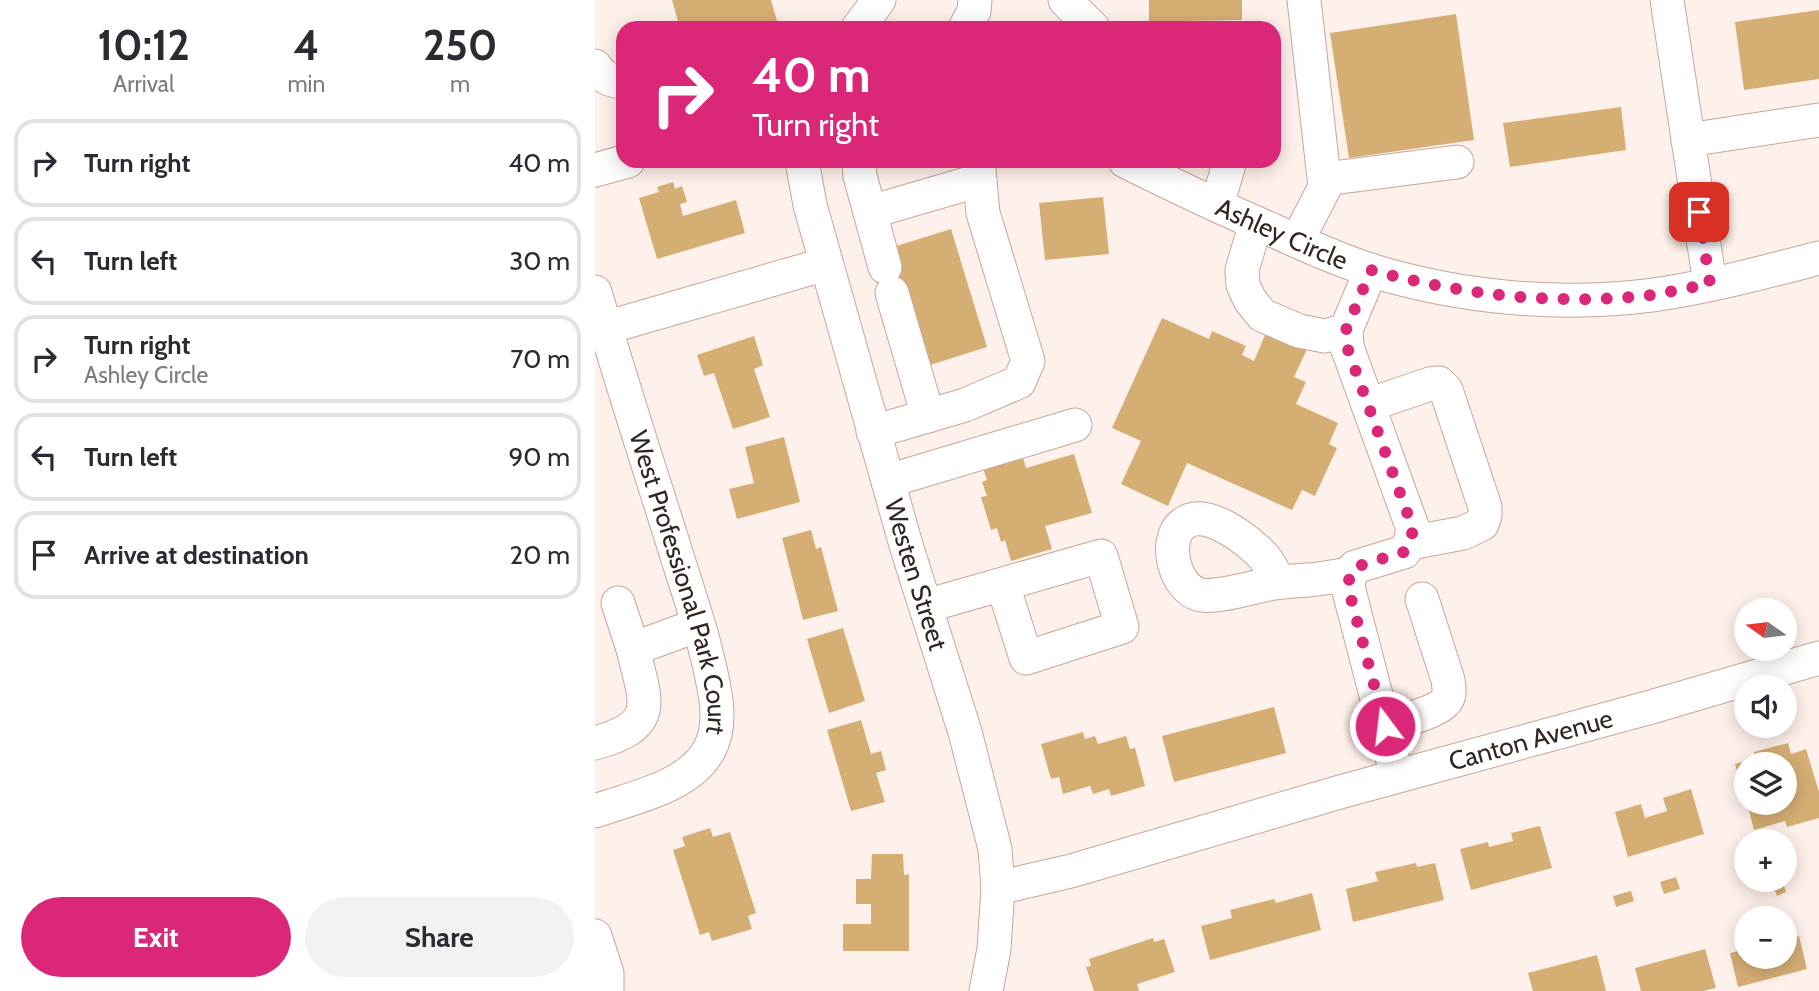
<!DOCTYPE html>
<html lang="en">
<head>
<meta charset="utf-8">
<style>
	:root { --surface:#fff; --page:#f2f2f3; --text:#2b2b33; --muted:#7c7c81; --line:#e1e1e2; --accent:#db2777 }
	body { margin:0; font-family:Cabin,sans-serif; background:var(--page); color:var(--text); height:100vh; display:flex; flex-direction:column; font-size:26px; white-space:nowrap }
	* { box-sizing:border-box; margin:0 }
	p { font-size:23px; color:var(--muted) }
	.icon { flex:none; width:38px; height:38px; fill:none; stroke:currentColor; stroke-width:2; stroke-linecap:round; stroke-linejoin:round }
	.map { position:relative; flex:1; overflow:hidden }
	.sheet { display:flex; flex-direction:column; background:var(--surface); width:595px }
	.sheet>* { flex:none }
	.top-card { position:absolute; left:21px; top:21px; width:665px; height:147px; border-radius:21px; box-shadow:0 4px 18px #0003; background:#db2777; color:#fff; overflow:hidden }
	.needle { width:46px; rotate:284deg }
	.tools { position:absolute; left:1139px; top:598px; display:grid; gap:14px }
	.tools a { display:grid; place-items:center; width:63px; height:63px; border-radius:50%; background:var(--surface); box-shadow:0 4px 18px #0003; font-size:35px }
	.pin { position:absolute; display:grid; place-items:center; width:60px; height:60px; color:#fff; margin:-30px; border-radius:14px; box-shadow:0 4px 10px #0006 }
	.me { position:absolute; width:77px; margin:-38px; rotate:345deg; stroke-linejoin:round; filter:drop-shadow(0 0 5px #0008) }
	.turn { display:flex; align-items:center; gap:24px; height:147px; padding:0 21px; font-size:32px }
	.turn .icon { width:91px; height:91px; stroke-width:2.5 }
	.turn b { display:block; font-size:49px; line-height:60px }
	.eta { display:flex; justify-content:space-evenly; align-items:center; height:119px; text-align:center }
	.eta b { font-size:42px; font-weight:800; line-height:49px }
	.primary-button { display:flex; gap:14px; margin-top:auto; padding:14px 21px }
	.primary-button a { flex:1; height:80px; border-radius:42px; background:var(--accent); color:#fff; font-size:28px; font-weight:800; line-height:80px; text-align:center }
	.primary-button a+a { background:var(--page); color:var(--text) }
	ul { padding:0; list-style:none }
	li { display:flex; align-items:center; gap:21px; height:88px; margin:0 14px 10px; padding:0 7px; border:4px solid var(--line); border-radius:21px }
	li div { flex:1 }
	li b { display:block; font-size:26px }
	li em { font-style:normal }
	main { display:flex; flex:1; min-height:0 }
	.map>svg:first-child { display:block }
</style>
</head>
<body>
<main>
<section class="sheet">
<div class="eta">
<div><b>10:12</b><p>Arrival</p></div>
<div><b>4</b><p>min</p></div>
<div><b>250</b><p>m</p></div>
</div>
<ul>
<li><svg class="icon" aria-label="right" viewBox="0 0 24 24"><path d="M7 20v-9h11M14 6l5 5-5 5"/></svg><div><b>Turn right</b></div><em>40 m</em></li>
<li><svg class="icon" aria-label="left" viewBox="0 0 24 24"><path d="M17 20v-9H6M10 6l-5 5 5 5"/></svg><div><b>Turn left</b></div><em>30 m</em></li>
<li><svg class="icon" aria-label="right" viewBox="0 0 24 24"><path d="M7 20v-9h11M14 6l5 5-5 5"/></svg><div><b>Turn right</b><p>Ashley Circle</p></div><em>70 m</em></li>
<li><svg class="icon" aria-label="left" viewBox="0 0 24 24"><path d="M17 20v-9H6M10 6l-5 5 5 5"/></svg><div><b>Turn left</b></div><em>90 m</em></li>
<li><svg class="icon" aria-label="arrive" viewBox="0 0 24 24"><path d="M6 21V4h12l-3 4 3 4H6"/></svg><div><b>Arrive at destination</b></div><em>20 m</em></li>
</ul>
<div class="primary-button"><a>Exit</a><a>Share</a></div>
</section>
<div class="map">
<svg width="1224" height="991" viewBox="0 0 1224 991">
	<rect width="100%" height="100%" fill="#fef0ea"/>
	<g fill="#d5ae74">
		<polygon points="77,0 176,0 184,28 85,28"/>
		<polygon points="554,0 647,0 647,20 589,21 589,28 554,28"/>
		<polygon points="1224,10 1224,79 1149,90 1140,22"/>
		<polygon points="861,14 879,140 754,158 735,33"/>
		<polygon points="1026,107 1031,150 915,167 908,123"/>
		<polygon points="78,182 80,189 87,186 92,202 85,204 88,216 141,200 150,233 62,259 44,198 64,192 62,187"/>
		<polygon points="508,197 514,254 450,260 444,203"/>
		<polygon points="356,229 392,347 329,367 292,249"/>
		<polygon points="567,318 614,339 617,331 651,346 647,355 659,361 673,328 713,347 699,377 711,382 701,404 743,423 734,444 742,448 720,496 707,490 697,510 592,463 573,506 526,484 546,441 517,428"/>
		<polygon points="159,336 168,365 159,369 175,417 138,429 119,373 109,376 102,355"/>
		<polygon points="189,437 205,502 142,519 134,489 159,483 150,447"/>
		<polygon points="426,450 431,468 479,454 497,513 450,526 457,549 416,561 410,540 406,542 402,528 396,530 386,497 392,496 387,482 392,480 386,462"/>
		<polygon points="216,530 221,549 226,547 243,611 208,620 187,538"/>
		<polygon points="248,628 270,701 234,713 212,639"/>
		<polygon points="679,707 691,753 579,782 567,736"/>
		<polygon points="266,720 276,754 286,751 291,770 281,773 290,802 256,811 232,730"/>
		<polygon points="488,732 490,739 500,736 503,744 531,736 535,749 540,748 550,786 516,796 514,789 498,794 495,786 468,794 464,777 456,779 446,744"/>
		<polygon points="1193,743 1196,754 1211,749 1224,792 1224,818 1192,827 1190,821 1159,830 1152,803 1190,803 1190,765 1152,765 1151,801 1140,764 1160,758 1159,752"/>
		<polygon points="1096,789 1109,834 1033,857 1020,812 1046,804 1050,818 1072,811 1068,798"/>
		<polygon points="945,826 957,868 876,890 865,849 893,842 894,847 918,841 916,833"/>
		<polygon points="115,828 118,837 135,832 161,913 153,916 157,929 117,941 114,932 105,935 78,850 90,846 87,837"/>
		<polygon points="277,854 308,854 309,875 314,874 314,951 248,951 248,924 276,924 276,904 261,904 261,879 276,879"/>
		<polygon points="821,863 822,867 840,863 849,900 758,922 751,889 783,881 780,872"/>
		<polygon points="1081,877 1085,889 1069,894 1065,882"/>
		<polygon points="1176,880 1187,880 1191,892 1182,896"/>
		<polygon points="1036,891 1039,901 1021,907 1018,896"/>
		<polygon points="717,893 726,930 615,960 606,926 637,918 635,910 679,899 681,903"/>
		<polygon points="1204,936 1212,969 1143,987 1135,953 1152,949 1152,957 1190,957 1190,939"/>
		<polygon points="558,938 559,942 569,939 580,972 542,984 544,991 499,991 491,967 496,966 494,959"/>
		<polygon points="1110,949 1121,988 1108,991 1046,991 1040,968"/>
		<polygon points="1002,955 1011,991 938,991 933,973"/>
	</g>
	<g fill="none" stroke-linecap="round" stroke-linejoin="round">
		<g stroke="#c7a699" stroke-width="35">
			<g id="minor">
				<polyline points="470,0 498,28"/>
				<polyline points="1072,0 1115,284"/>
				<polyline points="263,28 284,0"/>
				<polyline points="370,28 379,11 380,0"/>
				<path d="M0,66C7,77 15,81 28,82"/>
				<polyline points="1093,140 1224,120"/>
				<path id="s1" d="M207,161L215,205L311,545L370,732L400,849L403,888L399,949L391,991"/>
				<polyline points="264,161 265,176 290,267"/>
				<path id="s2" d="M530,161C578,185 626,208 675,229C708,244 743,260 778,271C867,298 966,307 1058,295C1114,287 1170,272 1224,258"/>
				<polyline points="0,170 33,161"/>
				<polyline points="730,179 862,162"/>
				<polyline points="622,205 635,161"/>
				<polyline points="275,212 385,180"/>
				<polyline points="661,223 647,270 648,285 655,300 667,315 704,331 730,336 751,330"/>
				<polyline points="702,241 730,187 709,0"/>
				<polyline points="776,270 751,330 752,347 818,529 815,543 809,552 760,567 755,574 753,587 802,776"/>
				<path id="s3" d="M0,292C24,375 51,458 77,540C92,589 110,638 119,688C123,708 124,732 114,750C94,787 37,798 0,811"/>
				<polyline points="297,293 333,416"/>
				<polyline points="10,328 231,264"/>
				<polyline points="773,405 835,384 844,383 851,390 890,507 890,516 887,524 868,533 815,543"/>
				<polyline points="278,432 370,405 424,382 433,361 388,213 383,161"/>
				<polyline points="293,481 480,425"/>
				<path d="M684,582C678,571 673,559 663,551C647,536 609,507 588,524C567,540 580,590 606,595C625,598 660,586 680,583C691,581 702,581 713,580C727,579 741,576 755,574"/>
				<polyline points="23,603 38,649 103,625"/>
				<polyline points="331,606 506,556 527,627 431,658 408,585"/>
				<path d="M790,726C803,722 842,712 850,702C856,696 854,688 853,680L827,599"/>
				<path d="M0,743C65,725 51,703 38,649"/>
				<path id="s4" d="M403,888L476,871L745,792L1056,707L1224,658"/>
				<polyline points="0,936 12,973 12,991"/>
			</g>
		</g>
		<use href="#minor" stroke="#fff" stroke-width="33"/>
	</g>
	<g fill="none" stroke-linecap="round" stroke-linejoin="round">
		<path stroke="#db2777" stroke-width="12" stroke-dasharray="0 21.6" d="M790,726L753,587L755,574L760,567L809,552L815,543L818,529L752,347L751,330L776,270C867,295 963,306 1057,295C1076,292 1096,287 1115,284L1104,212"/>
	</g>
	<g text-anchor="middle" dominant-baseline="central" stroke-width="6" stroke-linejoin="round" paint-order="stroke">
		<g font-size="26" fill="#332621" stroke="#fef0ea">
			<text stroke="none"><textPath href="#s2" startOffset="173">Ashley Circle</textPath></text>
			<text stroke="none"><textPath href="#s1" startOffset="429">Westen Street</textPath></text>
			<text stroke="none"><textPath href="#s3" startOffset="303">West Professional Park Court</textPath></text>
			<text stroke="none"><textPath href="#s4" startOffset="553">Canton Avenue</textPath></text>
		</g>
	</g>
</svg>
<div class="tools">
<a><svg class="needle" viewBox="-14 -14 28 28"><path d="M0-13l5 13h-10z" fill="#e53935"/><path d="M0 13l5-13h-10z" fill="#7c7c81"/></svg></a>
<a><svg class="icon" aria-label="sound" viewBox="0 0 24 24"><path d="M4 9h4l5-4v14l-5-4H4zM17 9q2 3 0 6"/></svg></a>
<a><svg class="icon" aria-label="layers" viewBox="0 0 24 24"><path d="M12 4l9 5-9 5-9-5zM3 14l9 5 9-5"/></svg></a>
<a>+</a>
<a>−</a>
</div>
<div class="pin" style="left:1104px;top:212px;background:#d93025"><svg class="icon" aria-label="arrive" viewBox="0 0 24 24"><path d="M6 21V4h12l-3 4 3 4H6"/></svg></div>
<svg class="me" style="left:790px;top:726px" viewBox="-20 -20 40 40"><circle r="17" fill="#db2777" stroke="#fff" stroke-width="3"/><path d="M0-11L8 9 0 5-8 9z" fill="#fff"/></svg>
<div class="top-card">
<div class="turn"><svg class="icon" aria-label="right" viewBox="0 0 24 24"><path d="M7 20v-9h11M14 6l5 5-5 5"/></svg><div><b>40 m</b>Turn right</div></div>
</div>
</div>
</main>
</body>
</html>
